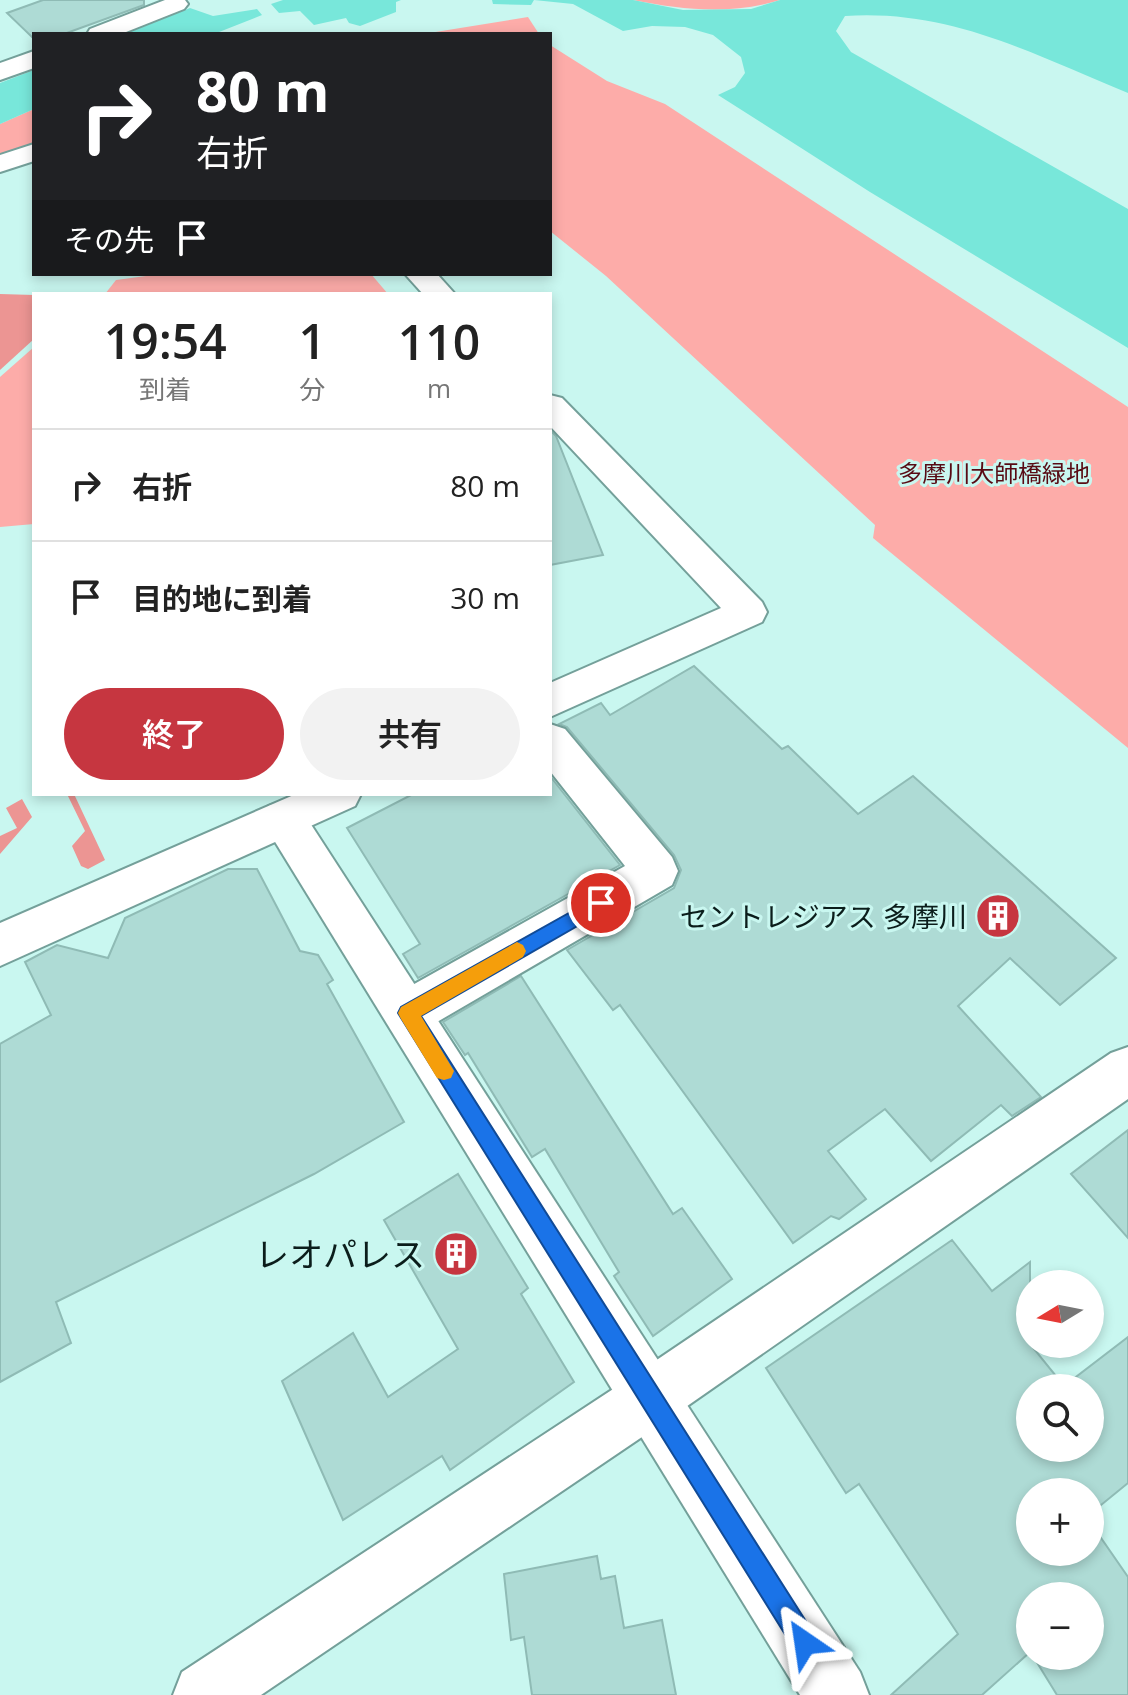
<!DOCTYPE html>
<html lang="ja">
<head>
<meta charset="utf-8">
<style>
	:root { --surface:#fff; --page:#f2f2f2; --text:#222; --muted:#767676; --line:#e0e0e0; --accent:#c63640 }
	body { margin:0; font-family:"Open Sans","Noto Sans JP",sans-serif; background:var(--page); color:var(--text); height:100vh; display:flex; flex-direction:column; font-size:30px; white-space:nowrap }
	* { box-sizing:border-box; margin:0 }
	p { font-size:26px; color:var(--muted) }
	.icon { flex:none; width:44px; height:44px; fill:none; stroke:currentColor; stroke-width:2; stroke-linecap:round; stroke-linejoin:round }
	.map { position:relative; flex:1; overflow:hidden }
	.sheet { position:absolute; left:32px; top:292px; width:520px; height:504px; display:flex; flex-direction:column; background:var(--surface); border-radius:0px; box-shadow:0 4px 12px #0003 }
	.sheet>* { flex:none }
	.banner { position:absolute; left:32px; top:32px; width:520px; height:244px; border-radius:0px; box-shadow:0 4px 12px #0003; background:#202124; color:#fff; overflow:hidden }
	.needle { width:52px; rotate:260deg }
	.controls { position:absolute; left:1016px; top:1270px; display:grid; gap:16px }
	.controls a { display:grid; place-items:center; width:88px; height:88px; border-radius:50%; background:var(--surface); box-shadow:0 4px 12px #0003; font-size:40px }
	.pin { position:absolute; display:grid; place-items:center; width:68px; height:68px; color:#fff; margin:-34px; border:4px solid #fff; border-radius:50%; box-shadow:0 2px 8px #0007 }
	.me { position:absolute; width:88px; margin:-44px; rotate:328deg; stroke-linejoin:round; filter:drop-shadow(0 0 6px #0008) }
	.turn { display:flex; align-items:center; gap:28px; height:168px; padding:0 32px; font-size:36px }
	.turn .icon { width:104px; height:104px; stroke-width:2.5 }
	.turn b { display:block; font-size:56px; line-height:68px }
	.then { display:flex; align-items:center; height:76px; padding:0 32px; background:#0003; gap:16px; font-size:30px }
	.eta { display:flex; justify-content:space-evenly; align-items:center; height:136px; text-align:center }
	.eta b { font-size:48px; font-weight:600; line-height:56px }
	.primary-button { display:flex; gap:16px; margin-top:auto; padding:16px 32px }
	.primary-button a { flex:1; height:92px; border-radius:48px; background:var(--accent); color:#fff; font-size:32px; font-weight:600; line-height:92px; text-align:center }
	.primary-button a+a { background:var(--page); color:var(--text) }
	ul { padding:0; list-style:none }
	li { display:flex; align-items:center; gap:24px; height:112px; padding:0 32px; border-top:2px solid var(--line) }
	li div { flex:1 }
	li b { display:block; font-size:30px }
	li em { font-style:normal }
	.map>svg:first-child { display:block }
</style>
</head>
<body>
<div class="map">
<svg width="1128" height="1695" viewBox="0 0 1128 1695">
	<rect width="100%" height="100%" fill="#c9f7f0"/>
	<g fill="#fdaca9">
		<path d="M633,0H780C731,15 683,10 633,0Z"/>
		<polygon points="528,17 539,34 423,34"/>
		<polygon points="550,45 607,81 665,104 1128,407 1128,748 873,538 875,525 606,276 550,231"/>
		<polygon points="34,109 34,152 0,163 0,124"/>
		<polygon points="161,274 371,274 388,294 105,294 116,280"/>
		<polygon points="34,347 34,524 0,527 0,377"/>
	</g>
	<g fill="#ec9593">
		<polygon points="0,294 34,295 34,339 0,370"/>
		<polygon points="67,794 74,794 105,860 88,869 81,866 72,846 85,831"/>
		<polygon points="22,799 32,817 0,854 0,836 17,828 6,808"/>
	</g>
	<g fill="#78e7da">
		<polygon points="283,0 401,0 396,2 396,12 360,26 349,23 346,18 314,25 300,11 279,13 271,4"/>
		<path d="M492,0H633L683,10L751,9L780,0H1128V93C1033,54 950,9 845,16L836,31L851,52L1128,209V348L870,192L718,95L735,87L745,73L741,57L713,35L685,27L652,26L623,31L573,4L534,0L531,5L493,4Z"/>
		<polygon points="190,8 213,16 257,9 262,15 214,34 125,34"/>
		<polygon points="34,70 34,109 0,124 0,83"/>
	</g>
	<g fill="#aedbd5" stroke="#8fbbb5" stroke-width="2" fill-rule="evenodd">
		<polygon points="43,0 144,0 144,5 64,34 34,34 34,39 7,13"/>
		<polygon points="550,430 556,436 603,555 550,565"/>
		<polygon points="694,666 782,749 788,746 858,814 913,776 1116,958 1060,1005 1010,958 958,1006 1041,1097 1012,1116 1001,1105 931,1161 885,1109 828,1151 866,1199 839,1219 831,1216 793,1243 620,1005 613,1010 567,950 674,888 681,870 674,855 567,727 559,724 601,703 610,715"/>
		<polygon points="550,776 620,865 418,978 403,954 420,944 347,828 413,794 550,794"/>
		<polygon points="228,869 257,869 300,951 318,955 333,980 327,984 404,1122 314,1174 56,1302 71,1343 0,1382 0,1044 51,1015 25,962 57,945 108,958 125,918"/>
		<polygon points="521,976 673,1214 682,1208 732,1279 653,1336 614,1276 619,1272 545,1149 532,1157 468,1053 465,1055 443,1022"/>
		<polygon points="1128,1130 1128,1238 1071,1174"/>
		<polygon points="458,1174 528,1288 521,1294 574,1382 450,1470 442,1456 343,1520 282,1381 353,1333 388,1397 458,1349 384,1220"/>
		<path d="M952,1240L992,1291L1030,1262V1344L1064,1386L1128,1337V1483L1090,1514V1492H1030V1552H1090V1522L1128,1577V1695H1057L1033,1656H1090V1596H1030V1652L982,1695H891L958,1634L859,1484L846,1493L766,1368ZM1030,1388H1090V1448H1030Z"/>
		<polygon points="597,1556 601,1579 615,1576 624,1628 662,1620 676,1695 532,1695 524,1637 511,1640 504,1574"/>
	</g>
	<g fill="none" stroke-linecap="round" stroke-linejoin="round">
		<g stroke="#74a09a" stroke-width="4">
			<g id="minor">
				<polygon points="165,0 185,0 188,4 184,9 121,34 87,34 90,29"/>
				<polygon points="34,51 34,68 0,80 0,63"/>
				<polygon points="34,144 34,161 0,172 0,155"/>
				<polygon points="405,274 437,274 455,294 423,294"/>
				<polygon points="550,395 562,398 762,602 767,612 762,622 550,717 550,683 721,608 550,426"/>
				<polygon points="550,724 565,729 672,857 678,871 672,885 425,1029 408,1035 391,1029 384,1013 391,997 625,866 550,771"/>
				<polygon points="296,794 361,794 355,806 0,966 0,923"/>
				<polygon points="1128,1047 1128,1099 670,1418 261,1695 173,1695 182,1672 630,1378 1111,1053"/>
			</g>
		</g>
		<g stroke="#74a09a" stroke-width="4">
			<polygon id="tertiary" points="284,801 299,806 860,1672 869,1695 800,1695 269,832 262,819 269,806"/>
		</g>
		<use href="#minor" fill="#fff" fill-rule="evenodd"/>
		<use href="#tertiary" fill="#fff" fill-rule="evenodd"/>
	</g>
	<polygon fill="#1a73e8" stroke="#114b97" stroke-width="2" points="601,895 607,897 607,909 421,1016 814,1634 818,1643 814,1652 805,1656 796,1652 398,1013 401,1007"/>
	<polygon fill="#f59e0b" points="517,942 523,945 526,951 523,957 421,1016 454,1071 451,1078 444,1080 437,1078 401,1019 398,1013 401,1007"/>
	<defs>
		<g id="building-disc" transform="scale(2.3)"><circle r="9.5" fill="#c63640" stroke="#c9f7f0"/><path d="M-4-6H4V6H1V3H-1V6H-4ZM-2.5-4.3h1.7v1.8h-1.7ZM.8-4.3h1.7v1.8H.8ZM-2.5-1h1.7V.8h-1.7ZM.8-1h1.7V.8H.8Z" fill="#fff"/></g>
	</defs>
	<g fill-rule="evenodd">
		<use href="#building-disc" x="998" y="916"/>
		<use href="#building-disc" x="456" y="1254"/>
	</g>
	<g text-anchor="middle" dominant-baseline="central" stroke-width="6" stroke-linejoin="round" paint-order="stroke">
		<g font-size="24" fill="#580b14" stroke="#c9f7f0">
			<text x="994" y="472">多摩川大師橋緑地</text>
		</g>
		<g font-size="28" fill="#0b1d1b" stroke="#c9f7f0" text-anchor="end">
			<text x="967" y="916">セントレジアス 多摩川</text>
		</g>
		<g font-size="34" fill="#0b1d1b" stroke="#c9f7f0" text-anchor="end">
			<text x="425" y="1254">レオパレス</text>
		</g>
	</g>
</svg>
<div class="controls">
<a><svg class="needle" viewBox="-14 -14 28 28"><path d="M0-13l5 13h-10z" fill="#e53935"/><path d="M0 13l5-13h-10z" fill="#767676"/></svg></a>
<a><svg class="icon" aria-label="search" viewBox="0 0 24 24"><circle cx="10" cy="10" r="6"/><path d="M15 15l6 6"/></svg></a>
<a>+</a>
<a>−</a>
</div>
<div class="pin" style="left:601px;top:903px;background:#d93025"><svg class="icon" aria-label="arrive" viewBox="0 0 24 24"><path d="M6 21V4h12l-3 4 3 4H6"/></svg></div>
<svg class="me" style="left:805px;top:1643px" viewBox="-20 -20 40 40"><path d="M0-17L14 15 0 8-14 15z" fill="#1a73e8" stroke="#fff" stroke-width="4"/></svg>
<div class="banner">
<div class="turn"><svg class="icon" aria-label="right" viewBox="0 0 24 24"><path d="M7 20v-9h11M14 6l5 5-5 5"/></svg><div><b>80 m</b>右折</div></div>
<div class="then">その先<svg class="icon" aria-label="arrive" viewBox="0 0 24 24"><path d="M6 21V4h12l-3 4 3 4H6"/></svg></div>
</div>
<section class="sheet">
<div class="eta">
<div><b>19:54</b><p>到着</p></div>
<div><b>1</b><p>分</p></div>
<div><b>110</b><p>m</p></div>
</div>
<ul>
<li><svg class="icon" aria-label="right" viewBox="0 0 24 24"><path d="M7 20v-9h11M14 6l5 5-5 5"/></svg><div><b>右折</b></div><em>80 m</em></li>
<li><svg class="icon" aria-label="arrive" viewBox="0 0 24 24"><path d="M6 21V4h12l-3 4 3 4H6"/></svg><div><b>目的地に到着</b></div><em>30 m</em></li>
</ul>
<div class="primary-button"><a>終了</a><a>共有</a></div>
</section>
</div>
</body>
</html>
